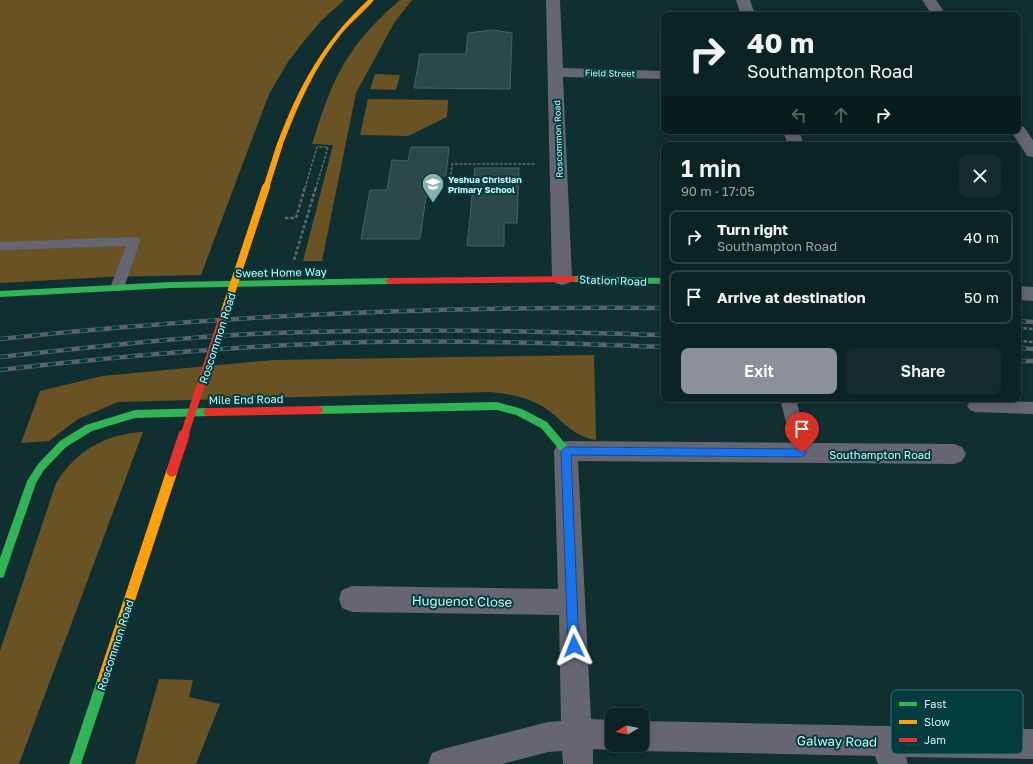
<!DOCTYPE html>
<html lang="en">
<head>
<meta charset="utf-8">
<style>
	:root { --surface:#0c2324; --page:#152b2c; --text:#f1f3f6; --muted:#9aa4a6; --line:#2c4041; --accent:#8c9099 }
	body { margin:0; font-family:"Golos Text",sans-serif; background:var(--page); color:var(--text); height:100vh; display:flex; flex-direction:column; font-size:15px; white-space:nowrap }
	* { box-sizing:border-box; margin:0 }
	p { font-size:13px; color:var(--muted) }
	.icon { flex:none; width:22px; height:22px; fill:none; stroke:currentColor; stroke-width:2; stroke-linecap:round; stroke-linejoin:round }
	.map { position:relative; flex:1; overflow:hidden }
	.panel { position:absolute; left:661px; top:142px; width:360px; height:260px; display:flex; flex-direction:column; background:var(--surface); border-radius:8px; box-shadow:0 2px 10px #0003,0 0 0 1px var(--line) }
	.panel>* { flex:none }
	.guide { position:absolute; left:661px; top:12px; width:360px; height:122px; border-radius:8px; box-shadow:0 2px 10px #0003,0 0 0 1px var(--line); background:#0c2324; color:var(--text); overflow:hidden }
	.needle { width:26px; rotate:260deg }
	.tools { position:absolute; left:605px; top:708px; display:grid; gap:8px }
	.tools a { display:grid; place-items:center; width:44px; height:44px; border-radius:8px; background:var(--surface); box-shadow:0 2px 10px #0003,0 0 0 1px var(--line); font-size:20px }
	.pin { position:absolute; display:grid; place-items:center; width:34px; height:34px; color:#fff; margin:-41px -17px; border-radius:50% 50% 50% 0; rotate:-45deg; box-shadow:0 0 4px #0007 }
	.pin .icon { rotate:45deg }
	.me { position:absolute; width:44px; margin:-22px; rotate:358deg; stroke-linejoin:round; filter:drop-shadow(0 0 3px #0008) }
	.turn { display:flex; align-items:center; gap:14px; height:84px; padding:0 20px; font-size:18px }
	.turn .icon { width:52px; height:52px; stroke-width:2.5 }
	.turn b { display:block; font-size:28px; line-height:34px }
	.lanes { display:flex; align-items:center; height:38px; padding:0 20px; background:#0003; justify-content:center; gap:20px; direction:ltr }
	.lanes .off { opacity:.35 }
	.round { display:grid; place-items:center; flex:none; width:42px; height:42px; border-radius:8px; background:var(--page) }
	.summary { display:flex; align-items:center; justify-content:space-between; height:68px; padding:0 20px }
	h1 { font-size:24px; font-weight:600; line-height:30px }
	.action { display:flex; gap:8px; margin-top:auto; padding:8px 20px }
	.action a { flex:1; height:46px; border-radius:8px; background:var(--accent); color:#fff; font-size:16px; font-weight:600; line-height:46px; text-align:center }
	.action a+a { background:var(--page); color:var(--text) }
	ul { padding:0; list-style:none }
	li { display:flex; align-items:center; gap:12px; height:54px; margin:0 8px 6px; padding:0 12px; border:2px solid var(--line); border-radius:8px }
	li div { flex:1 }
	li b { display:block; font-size:15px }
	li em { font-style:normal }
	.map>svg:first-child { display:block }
</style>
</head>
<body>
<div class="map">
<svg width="1033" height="764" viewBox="0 0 1033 764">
	<rect width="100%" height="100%" fill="#102f30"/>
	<g fill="#695224">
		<polygon points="0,0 344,0 322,20 304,41 288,62 269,94 201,275 107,277 0,283"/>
		<path d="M400,0H412L394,23L356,93L322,261H303L333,145L312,144C320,120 327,95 339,73C353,45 376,20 400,0Z"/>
		<polygon points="375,74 400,75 396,90 370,89"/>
		<polygon points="368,99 448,100 447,117 408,136 360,135"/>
		<path d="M594,355L596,440C569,435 563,419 542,406C526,397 508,394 491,392L118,402L78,419L49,441L21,443L40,391L102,376L273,360Z"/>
		<path d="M143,432L19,764H0V651L56,483C76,451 105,434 143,432Z"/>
		<polygon points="159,679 193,680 189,697 220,704 196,764 135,764"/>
	</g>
	<g fill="#2c4849" stroke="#436364">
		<polygon points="492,30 512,33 510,89 414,88 420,54 466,54 468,33"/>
		<polygon points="411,147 449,147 446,176 429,176 420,239 361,239 370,190 387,190 392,160 408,161"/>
		<polygon points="475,168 519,168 517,223 504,223 504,246 467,246"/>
	</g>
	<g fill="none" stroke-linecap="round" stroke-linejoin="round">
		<g stroke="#606871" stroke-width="1.5" stroke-dasharray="3 1.5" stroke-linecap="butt">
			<polyline points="305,188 317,147 328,147 316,188"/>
			<polyline points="450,188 452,164 535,164"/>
		</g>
		<g stroke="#606871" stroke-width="2.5" stroke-dasharray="3.5 2" stroke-linecap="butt">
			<polyline points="450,194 450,187"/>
			<polyline points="285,218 296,218 305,187"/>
			<polyline points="294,260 316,187"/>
			<polyline points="1018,328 1033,329"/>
			<polyline points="1018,341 1033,342"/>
		</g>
		<g fill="#666572" fill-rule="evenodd">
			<polygon points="134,237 139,238 140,241 124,288 122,291 112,291 110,288 126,246 0,250 0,242"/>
			<polygon points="780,399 796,399 810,453 808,458 802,460 796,458 794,453"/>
			<polygon points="975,400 1033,402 1033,414 975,412 970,410 967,406 970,402"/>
		</g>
		<g fill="#666572" fill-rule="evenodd">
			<polygon points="546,0 560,0 563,68 664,71 664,79 563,77 572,278 569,283 562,285 555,283 552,278"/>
			<polygon points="736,0 750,0 755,15 741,15"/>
			<polygon points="922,0 936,0 946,15 932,15"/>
			<polygon points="1018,125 1024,127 1033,140 1033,157 1027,156 1011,131 1018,131"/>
			<polygon points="783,131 799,131 804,145 788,145"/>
			<polygon points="1018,286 1033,287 1033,301 1018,300"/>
			<polygon points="566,441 954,444 962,447 966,454 962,461 954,464 578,461 591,719 612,720 612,745 623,746 612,750 593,749 593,764 563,764 562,751 548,752 502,764 428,764 432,753 443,749 548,722 561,721 559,615 352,612 342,608 339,599 342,590 352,586 558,589 554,451 558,444"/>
			<polygon points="642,721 1033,729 1033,759 906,757 908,764 878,764 875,756 642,751 631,745 642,745"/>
		</g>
		<g fill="#30b455" fill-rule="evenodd">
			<polygon points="574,276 664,278 664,284 574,282 570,279"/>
			<polygon points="389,278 393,281 389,284 171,288 0,297 0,291 171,282"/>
			<polygon points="497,402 522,409 547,422 569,448 571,451 569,454 566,455 563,454 541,428 516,415 497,410 318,414 315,413 313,410 315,407 318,406"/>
			<polygon points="208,408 211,409 213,412 211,415 208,416 135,418 92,431 66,447 44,470 36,483 5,573 4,577 0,578 0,558 27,481 38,464 60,441 86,425 135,410"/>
			<polygon points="103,674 107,676 109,680 81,764 69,764 97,680 99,676"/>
		</g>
		<path fill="#ff9f0a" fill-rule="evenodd" d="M368,0H374C364,12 352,21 342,33C315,66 298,105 283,144L282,145H278L277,144C299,86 322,43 368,0Z"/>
		<g fill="#e5322d" fill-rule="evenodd">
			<polygon points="574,276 578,279 574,282 389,284 385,281 389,278"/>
			<polygon points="318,406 321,407 323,410 321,413 318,414 208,416 205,415 203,412 205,409 208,408"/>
		</g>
		<g stroke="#58646c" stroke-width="4.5">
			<g id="rail">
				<polyline points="1018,321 1033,322"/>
				<path d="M0,339C221,315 442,306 664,308"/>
				<polyline points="1018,348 1033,349"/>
				<path d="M0,357C91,347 182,337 273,333C403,328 534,331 664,335"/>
				<polyline points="1018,361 1033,361"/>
				<path d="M0,370C122,356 244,345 367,342C466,340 565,343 664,347"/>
			</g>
		</g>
		<use href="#rail" stroke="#023c3e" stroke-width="3" stroke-dasharray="8" stroke-linecap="butt"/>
		<polyline stroke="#ff9f0a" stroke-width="6" points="266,188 280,144"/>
		<polyline stroke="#ff9f0a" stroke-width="8" points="224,314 266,187"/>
		<polyline stroke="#ff9f0a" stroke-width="11" points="103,680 172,471"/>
		<polyline stroke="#e5322d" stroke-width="8" points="184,436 224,314"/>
		<polyline stroke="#e5322d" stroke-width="11" points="172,471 184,435"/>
	</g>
	<polygon fill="#1a73e8" stroke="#114b97" points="566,447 802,449 807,453 802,457 571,455 579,646 578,650 574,652 569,650 568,646 561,451"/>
	<defs>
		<g id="school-pin" transform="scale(1.15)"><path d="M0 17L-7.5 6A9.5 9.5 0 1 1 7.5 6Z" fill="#88b0b1" stroke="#023c3e"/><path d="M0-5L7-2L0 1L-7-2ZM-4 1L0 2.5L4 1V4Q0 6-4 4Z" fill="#fff"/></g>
	</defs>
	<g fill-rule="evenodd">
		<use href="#school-pin" x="433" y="184"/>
	</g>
	<g text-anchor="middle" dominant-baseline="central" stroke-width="4" stroke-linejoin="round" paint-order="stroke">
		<g font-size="9" fill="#c9f5f6" stroke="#023c3e">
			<text transform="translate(610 73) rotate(1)">Field Street</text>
			<text transform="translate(558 139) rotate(-92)">Roscommon Road</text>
		</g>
		<g font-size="9" font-weight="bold" fill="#c9f5f6" stroke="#023c3e" text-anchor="start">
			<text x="448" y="179">Yeshua Christian<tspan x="448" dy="10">Primary School</tspan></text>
		</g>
		<g font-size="11" fill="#c9f5f6" stroke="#023c3e">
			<text transform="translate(281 272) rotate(-1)">Sweet Home Way</text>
			<text transform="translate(613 280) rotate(2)">Station Road</text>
			<text transform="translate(217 338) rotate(-72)">Roscommon Road</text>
			<text transform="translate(246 399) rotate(-1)">Mile End Road</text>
			<text x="880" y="454">Southampton Road</text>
			<text transform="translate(115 645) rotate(-72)">Roscommon Road</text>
		</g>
		<g font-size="13" fill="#c9f5f6" stroke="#023c3e">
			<text transform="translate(462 601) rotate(1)">Huguenot Close</text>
			<text transform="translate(837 741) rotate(1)">Galway Road</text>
		</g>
	</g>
	<rect x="891" y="690" width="132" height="64" rx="6" fill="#023c3e" stroke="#3e7475" stroke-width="1"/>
	<rect x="899" y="702" width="18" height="4" fill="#30b455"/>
	<rect x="899" y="720" width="18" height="4" fill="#ff9f0a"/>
	<rect x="899" y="738" width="18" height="4" fill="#e5322d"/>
	<g font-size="11" fill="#c9f5f6">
		<text x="924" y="708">Fast</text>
		<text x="924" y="726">Slow</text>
		<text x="924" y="744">Jam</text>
	</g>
</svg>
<div class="tools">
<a><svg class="needle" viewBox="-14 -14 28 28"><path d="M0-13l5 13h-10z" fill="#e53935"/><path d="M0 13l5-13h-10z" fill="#9aa4a6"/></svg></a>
</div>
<div class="pin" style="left:802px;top:453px;background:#d93025"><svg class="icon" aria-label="arrive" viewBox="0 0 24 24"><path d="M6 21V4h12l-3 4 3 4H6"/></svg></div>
<svg class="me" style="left:574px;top:646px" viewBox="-20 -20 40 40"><path d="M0-17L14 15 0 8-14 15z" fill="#1a73e8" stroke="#fff" stroke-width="4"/></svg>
<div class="guide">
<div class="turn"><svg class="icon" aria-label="right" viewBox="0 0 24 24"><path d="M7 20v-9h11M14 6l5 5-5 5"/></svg><div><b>40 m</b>Southampton Road</div></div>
<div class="lanes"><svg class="icon off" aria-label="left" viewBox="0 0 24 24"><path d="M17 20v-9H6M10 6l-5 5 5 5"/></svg><svg class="icon off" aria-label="ahead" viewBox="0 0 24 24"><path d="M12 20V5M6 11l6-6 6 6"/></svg><svg class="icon" aria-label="right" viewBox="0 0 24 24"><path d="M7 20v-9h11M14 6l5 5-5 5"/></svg></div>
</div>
<section class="panel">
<div class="summary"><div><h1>1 min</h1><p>90 m · 17:05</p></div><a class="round"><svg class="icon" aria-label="close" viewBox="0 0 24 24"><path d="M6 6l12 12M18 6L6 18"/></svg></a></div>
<ul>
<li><svg class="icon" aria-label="right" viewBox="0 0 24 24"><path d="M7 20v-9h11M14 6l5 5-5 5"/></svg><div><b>Turn right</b><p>Southampton Road</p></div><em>40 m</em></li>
<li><svg class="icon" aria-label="arrive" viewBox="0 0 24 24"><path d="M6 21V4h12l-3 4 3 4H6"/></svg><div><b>Arrive at destination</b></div><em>50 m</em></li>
</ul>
<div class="action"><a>Exit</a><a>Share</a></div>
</section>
</div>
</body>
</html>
